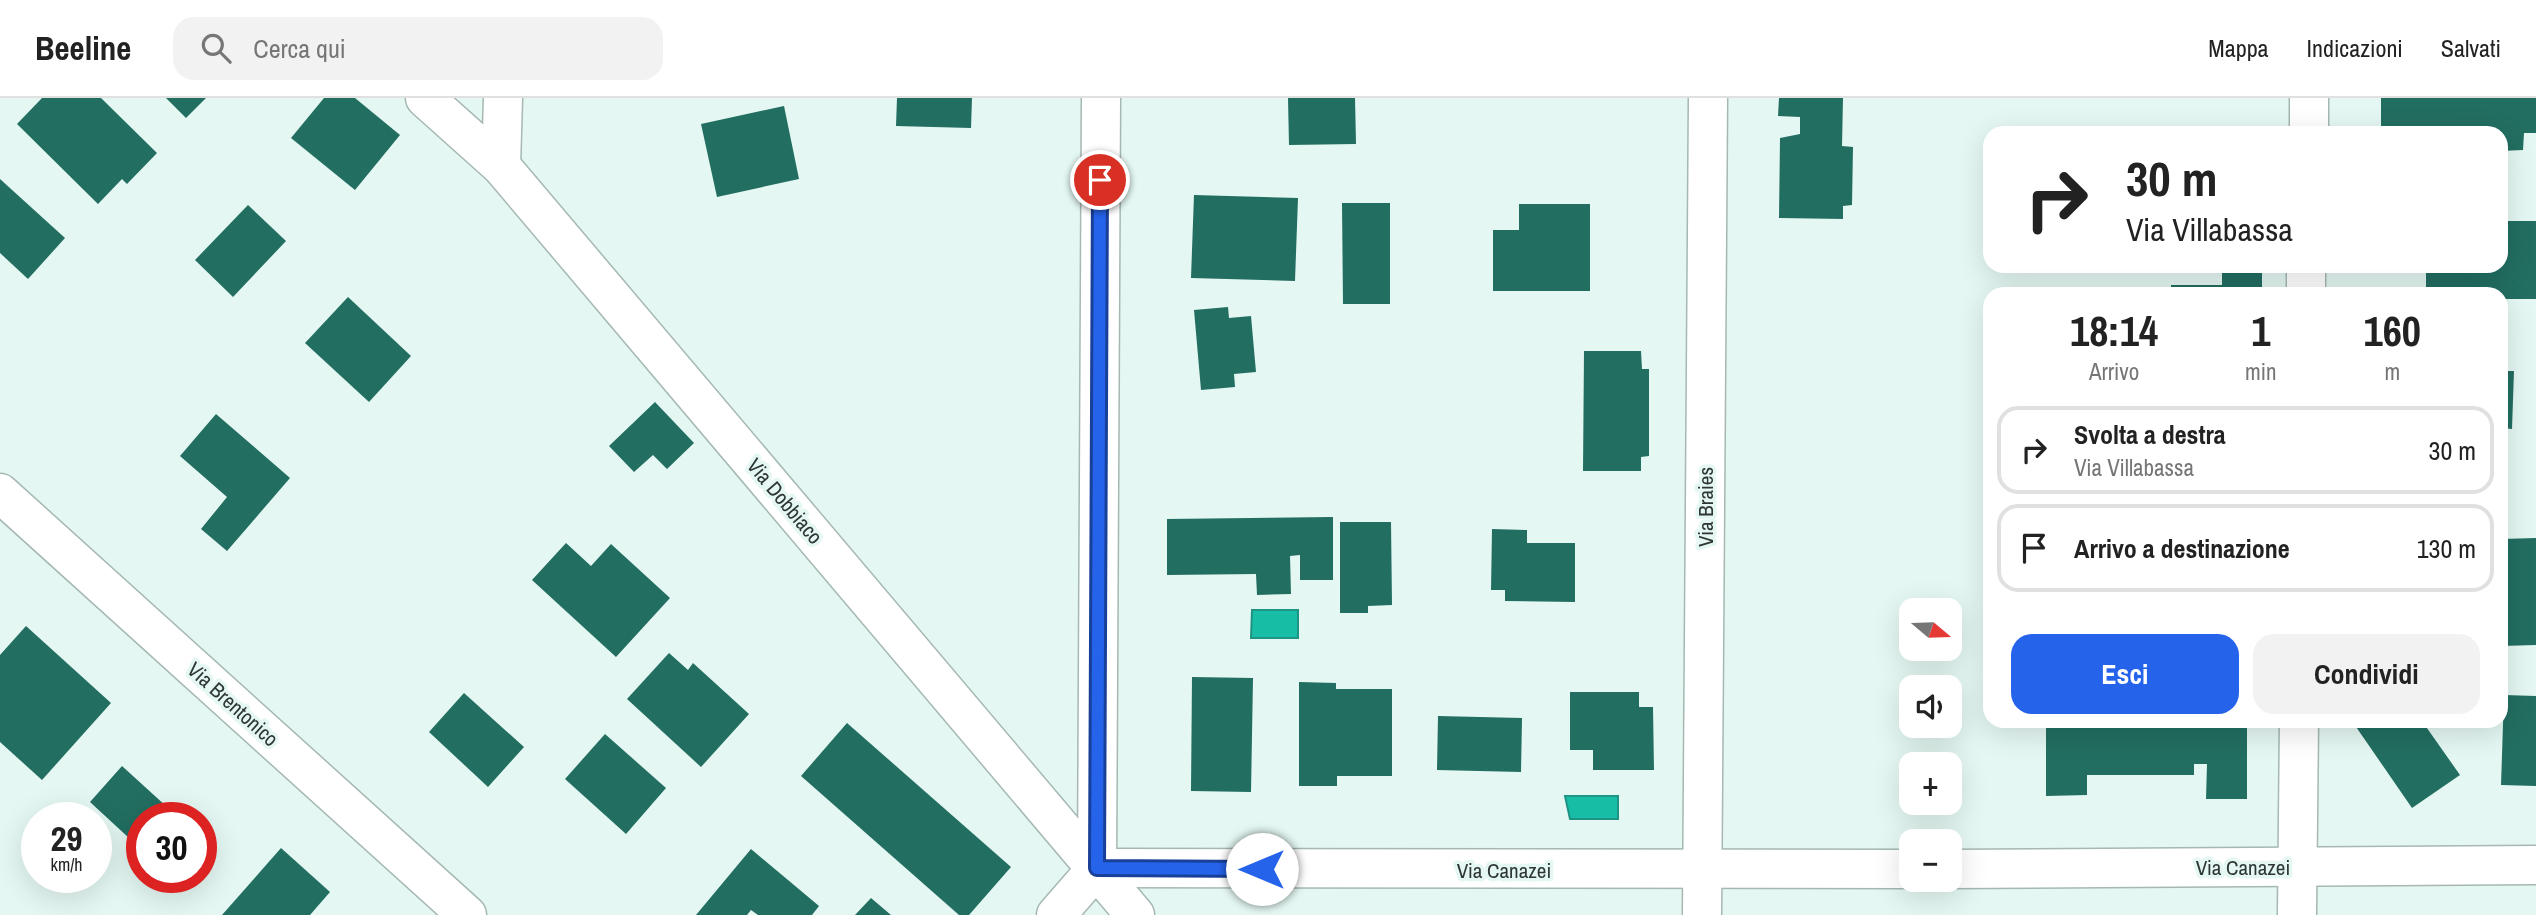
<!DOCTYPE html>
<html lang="it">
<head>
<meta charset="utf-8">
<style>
	:root { --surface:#fff; --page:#f2f2f2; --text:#222; --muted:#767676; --line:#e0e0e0; --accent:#2563eb }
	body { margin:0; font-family:"Archivo Narrow",sans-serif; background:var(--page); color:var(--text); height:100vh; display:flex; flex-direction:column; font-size:26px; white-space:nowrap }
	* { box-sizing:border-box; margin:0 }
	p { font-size:23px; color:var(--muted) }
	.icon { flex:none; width:38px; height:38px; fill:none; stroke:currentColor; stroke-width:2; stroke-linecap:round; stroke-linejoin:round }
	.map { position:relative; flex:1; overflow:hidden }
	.sheet { position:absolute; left:1983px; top:189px; width:525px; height:441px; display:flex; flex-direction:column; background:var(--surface); border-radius:21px; box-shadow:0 7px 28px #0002 }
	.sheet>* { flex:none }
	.guide { position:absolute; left:1983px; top:28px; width:525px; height:147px; border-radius:21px; box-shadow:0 7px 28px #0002; background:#fff; color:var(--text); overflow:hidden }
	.needle { width:46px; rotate:109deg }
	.buttons { position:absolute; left:1899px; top:500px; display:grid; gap:14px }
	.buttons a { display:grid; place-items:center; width:63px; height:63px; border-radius:14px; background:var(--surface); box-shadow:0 7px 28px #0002; font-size:35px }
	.speed { position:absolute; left:21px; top:704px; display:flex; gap:14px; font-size:35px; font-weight:700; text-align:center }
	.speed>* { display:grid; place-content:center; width:91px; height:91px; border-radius:50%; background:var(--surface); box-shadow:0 7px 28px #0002; line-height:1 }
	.speed small { font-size:18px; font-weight:400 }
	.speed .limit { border:10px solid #d22; background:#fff; color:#111 }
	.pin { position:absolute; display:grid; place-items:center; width:60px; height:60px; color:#fff; margin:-30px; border:4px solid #fff; border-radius:50%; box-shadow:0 2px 7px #0007 }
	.me { position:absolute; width:77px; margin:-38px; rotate:270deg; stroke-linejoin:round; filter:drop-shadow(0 0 5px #0008) }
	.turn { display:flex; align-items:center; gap:24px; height:147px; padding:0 28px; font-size:32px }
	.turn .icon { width:91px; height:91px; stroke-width:2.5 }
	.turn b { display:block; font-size:49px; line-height:60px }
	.eta { display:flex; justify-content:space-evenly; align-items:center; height:119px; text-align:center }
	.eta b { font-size:42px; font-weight:800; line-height:49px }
	.primary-button { display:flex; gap:14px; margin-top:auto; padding:14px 28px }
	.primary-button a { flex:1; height:80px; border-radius:21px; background:var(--accent); color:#fff; font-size:28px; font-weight:800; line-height:80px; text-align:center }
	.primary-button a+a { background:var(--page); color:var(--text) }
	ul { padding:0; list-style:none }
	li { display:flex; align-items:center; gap:21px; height:88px; margin:0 14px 10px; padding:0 14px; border:4px solid var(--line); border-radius:21px }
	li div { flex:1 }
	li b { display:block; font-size:26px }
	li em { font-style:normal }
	header { display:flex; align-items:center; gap:42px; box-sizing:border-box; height:98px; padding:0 35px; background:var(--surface); border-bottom:2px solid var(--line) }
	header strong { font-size:33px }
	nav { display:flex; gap:38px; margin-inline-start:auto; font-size:24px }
	.search { width:490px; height:63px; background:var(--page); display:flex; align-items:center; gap:18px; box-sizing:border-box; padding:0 24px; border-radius:21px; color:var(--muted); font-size:26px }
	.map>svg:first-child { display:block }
</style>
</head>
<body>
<header>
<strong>Beeline</strong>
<div class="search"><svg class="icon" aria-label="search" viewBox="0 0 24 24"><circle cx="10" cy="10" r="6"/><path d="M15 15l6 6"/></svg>Cerca qui</div>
<nav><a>Mappa</a><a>Indicazioni</a><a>Salvati</a></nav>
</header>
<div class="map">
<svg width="2536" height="817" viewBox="0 0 2536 817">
	<rect width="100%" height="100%" fill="#e4f7f2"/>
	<g fill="#18bda6" stroke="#1f9484" stroke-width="2">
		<polygon points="1252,512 1298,512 1298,540 1251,540"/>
		<polygon points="1565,698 1618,698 1618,721 1570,721"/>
	</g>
	<g fill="#226e61">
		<polygon points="42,0 101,0 157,55 127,86 122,81 98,106 17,26"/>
		<polygon points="166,0 206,0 186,20"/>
		<polygon points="324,0 355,0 400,37 355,92 291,40"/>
		<polygon points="897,0 972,0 971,30 896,28"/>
		<polygon points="1288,0 1355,0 1356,46 1289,47"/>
		<polygon points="1779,0 1843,0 1842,48 1853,49 1852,107 1843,108 1843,121 1779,120 1780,40 1800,36 1800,19 1778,18"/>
		<polygon points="2381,0 2536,0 2536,35 2524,35 2523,52 2501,53 2501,35 2381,35"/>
		<polygon points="784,8 799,81 717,99 701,26"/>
		<polygon points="0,81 65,140 28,181 0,155"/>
		<polygon points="1194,97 1298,100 1295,183 1191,180"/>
		<polygon points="1342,105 1390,105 1390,206 1343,206"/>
		<polygon points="1519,106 1590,106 1590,193 1493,193 1493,132 1519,132"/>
		<polygon points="248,107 286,143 233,199 195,162"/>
		<polygon points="2501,123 2536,123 2536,201 2501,201 2501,196 2444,196 2444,192 2426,193 2426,168 2501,168"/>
		<polygon points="2222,175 2262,175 2262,196 2171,196 2171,187 2222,187"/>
		<polygon points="348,199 411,258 369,304 305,245"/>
		<polygon points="1228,209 1229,220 1251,218 1256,274 1234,276 1235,289 1201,292 1194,212"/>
		<polygon points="1584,253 1641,253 1642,271 1649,271 1649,358 1641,359 1641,373 1583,373"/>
		<polygon points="2501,273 2514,273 2512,331 2501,330"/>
		<polygon points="655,304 694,345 667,371 653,357 634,374 609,348"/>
		<polygon points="216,316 290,380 227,453 201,431 227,399 180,358"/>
		<polygon points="1333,419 1333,482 1300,482 1300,457 1290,458 1291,496 1257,497 1256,476 1167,477 1167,421"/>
		<polygon points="1340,424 1391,424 1392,507 1368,508 1368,515 1340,515"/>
		<polygon points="1492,431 1527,432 1527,445 1575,445 1575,504 1505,503 1505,492 1491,492"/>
		<polygon points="2536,440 2536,547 2501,548 2501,441"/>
		<polygon points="566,445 591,468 611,446 670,500 616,559 532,482"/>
		<polygon points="26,528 111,605 42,682 0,644 0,557"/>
		<polygon points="669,555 688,572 693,565 749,616 701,669 627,601"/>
		<polygon points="1192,579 1253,580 1251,694 1191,693"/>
		<polygon points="1299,584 1336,585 1336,591 1392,591 1392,678 1337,678 1337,688 1299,688"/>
		<polygon points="1570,594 1639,594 1639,609 1653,609 1654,672 1593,672 1593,652 1570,652"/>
		<polygon points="464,595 524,649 488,689 429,634"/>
		<polygon points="2504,597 2536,598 2536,688 2501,687"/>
		<polygon points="1438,618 1522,620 1521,674 1437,672"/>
		<polygon points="2046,623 2247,623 2247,701 2206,701 2207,666 2194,666 2194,677 2087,677 2087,697 2046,698"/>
		<polygon points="2352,623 2422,623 2460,677 2412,710"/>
		<polygon points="847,625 1011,769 969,817 959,817 801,678"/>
		<polygon points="605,636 666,690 626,736 565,681"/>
		<polygon points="122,668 178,719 142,719 142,752 90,704"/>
		<polygon points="281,750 330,794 310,817 222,817"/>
		<polygon points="751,751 819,808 812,817 758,817 751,812 747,817 696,817"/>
		<polygon points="871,800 891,817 855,817"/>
	</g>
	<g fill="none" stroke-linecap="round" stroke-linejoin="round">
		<g stroke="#a5b8b3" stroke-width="41">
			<g id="minor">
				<polyline points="425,0 501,68 1135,817"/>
				<polyline points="2309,35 2309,0"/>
				<polyline points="501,68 503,0"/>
				<polyline points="2306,196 2306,168"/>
				<polyline points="0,395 467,817"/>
				<polyline points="1097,770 1911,771"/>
				<polyline points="1097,770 1101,0"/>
				<polyline points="1950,771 2536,767"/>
				<polyline points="1056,817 1097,770"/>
				<polyline points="1702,817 1708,0"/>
				<polyline points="2297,817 2299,623"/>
			</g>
		</g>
		<use href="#minor" stroke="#fff" stroke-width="38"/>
	</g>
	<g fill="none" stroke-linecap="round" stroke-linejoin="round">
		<g stroke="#184099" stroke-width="18">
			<polyline id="route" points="1100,82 1097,770 1262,771"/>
		</g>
		<use href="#route" stroke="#2563eb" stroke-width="12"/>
	</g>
	<g text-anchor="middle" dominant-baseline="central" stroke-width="7" stroke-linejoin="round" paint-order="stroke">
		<g font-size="21" fill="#2e3634" stroke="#e4f7f2">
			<text transform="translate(785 403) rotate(50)">Via Dobbiaco</text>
			<text transform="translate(1705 409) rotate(-90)">Via Braies</text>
			<text transform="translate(233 606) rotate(42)">Via Brentonico</text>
			<text x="2243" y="769">Via Canazei</text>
			<text x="1504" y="772">Via Canazei</text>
		</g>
	</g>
</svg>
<div class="buttons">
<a><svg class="needle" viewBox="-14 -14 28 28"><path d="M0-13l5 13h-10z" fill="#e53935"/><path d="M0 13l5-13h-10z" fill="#767676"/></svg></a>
<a><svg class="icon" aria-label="sound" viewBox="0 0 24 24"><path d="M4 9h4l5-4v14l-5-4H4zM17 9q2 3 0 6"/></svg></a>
<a>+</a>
<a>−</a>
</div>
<div class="speed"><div>29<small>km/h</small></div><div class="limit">30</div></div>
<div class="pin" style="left:1100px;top:82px;background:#d93025"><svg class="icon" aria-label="arrive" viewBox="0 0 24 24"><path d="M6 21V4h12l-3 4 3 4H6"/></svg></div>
<svg class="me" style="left:1262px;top:771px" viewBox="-20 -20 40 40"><circle r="19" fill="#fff"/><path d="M0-13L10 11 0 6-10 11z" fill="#2563eb"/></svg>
<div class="guide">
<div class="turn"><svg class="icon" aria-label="right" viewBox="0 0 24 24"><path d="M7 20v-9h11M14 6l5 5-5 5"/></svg><div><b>30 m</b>Via Villabassa</div></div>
</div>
<section class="sheet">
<div class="eta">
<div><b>18:14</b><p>Arrivo</p></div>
<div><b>1</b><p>min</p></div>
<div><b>160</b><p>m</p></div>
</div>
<ul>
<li><svg class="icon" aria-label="right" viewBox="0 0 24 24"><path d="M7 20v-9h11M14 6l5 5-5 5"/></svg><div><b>Svolta a destra</b><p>Via Villabassa</p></div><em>30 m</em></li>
<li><svg class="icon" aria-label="arrive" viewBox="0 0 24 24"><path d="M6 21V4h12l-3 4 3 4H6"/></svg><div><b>Arrivo a destinazione</b></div><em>130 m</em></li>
</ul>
<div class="primary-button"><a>Esci</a><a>Condividi</a></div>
</section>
</div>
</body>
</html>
